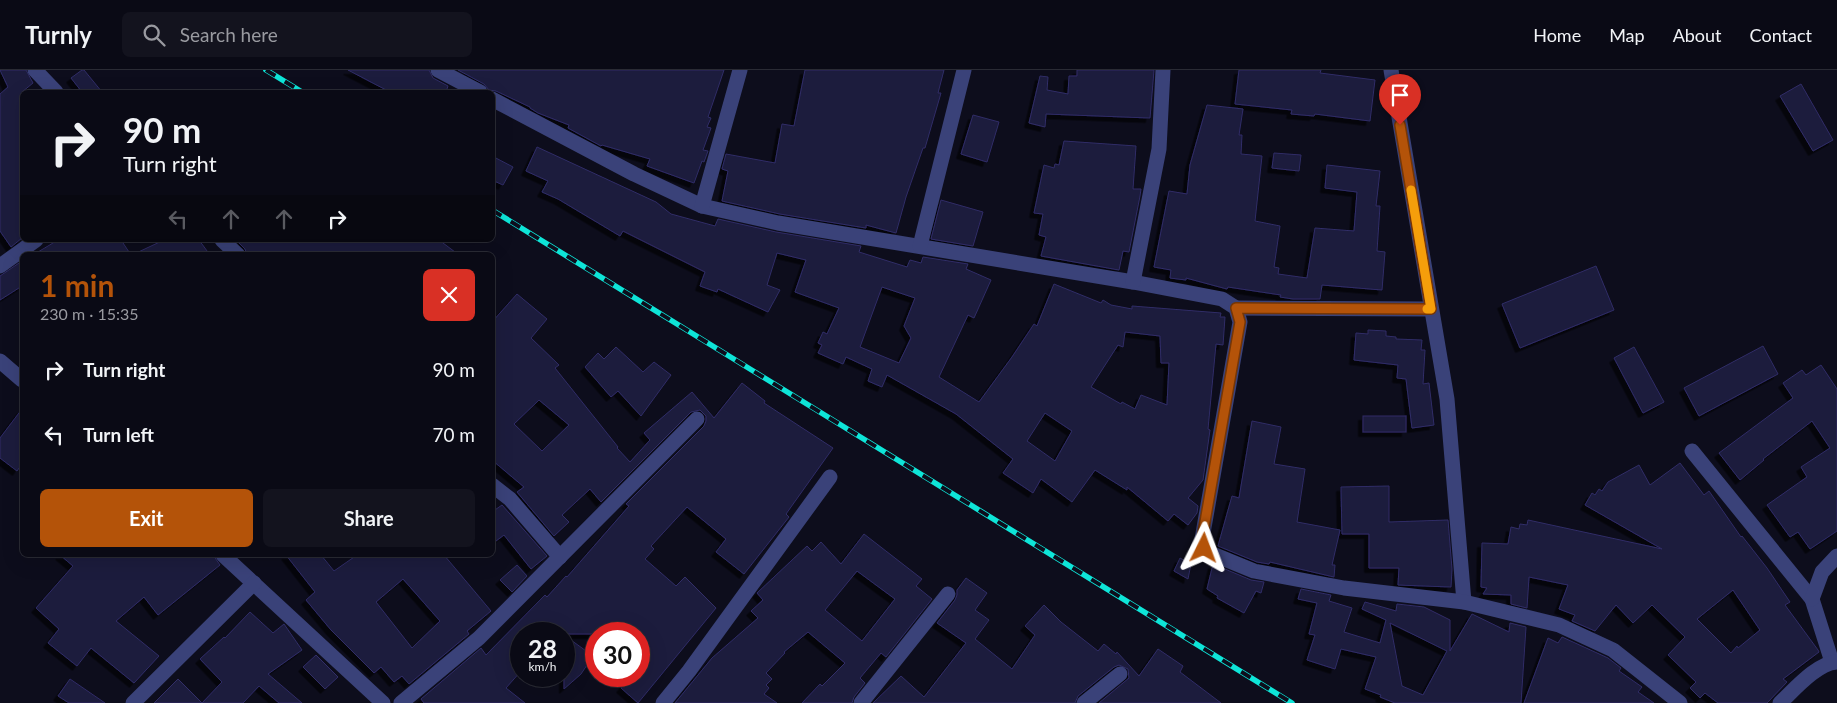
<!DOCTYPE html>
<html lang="en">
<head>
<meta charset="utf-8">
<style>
	:root { --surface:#0a0a15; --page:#13131e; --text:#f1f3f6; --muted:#999aa0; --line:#2a2b34; --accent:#b45309 }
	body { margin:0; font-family:Lato,sans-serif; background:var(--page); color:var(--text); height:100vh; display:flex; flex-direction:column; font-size:19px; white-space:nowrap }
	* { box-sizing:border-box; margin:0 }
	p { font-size:16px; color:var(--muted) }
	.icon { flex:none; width:28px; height:28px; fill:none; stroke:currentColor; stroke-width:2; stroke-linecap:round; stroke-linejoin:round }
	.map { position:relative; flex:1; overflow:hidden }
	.details { position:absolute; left:20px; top:182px; width:475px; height:305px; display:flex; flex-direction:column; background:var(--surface); border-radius:8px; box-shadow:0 5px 20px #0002,0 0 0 1px var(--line) }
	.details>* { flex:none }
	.top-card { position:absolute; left:20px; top:20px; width:475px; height:152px; border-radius:8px; box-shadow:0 5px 20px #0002,0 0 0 1px var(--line); background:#0a0a15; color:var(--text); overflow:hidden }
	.speed { position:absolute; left:510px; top:552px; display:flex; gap:10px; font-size:25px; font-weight:700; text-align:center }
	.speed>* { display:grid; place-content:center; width:65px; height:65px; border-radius:50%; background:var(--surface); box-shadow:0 5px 20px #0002,0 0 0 1px var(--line); line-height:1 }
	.speed small { font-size:12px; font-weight:400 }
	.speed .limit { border:8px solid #d22; background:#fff; color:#111 }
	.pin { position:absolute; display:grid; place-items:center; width:42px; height:42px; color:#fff; margin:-51px -21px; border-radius:50% 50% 50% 0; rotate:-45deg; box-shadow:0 0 5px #0007 }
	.pin .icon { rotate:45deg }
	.me { position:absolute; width:55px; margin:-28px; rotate:3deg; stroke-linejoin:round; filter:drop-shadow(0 0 4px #0008) }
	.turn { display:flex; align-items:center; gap:18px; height:105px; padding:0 20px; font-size:22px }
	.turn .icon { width:65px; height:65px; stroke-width:2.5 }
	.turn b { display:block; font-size:35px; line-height:42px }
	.lanes { display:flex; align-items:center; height:48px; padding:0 20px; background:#0003; justify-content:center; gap:25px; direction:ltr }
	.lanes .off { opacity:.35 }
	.round { display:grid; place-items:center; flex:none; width:52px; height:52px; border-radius:8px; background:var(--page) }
	.summary { display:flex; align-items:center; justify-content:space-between; height:85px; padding:0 20px }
	h1 { font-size:30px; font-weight:700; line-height:38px; color:var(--accent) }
	.primary-button { display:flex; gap:10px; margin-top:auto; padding:10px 20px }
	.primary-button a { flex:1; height:58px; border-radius:8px; background:var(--accent); color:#fff; font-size:20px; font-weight:700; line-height:58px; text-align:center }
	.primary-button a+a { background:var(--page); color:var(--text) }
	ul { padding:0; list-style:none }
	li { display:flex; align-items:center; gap:15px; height:65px; padding:0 20px }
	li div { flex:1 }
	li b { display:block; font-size:19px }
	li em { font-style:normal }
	header { display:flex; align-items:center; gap:30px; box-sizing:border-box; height:70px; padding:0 25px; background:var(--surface); border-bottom:1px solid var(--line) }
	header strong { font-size:24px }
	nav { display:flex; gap:28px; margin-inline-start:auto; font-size:18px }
	.search { width:350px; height:45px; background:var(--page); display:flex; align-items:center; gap:12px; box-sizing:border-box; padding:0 18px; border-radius:8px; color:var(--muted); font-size:19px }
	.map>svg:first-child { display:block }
</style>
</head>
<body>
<header>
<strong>Turnly</strong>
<div class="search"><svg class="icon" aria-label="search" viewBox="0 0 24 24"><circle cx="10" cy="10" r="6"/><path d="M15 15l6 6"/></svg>Search here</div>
<nav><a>Home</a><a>Map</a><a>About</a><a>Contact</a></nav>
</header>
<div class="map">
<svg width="1837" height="633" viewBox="0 0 1837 633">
	<defs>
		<filter id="shadow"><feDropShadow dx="-4.5" dy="4.5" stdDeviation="0" flood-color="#0009"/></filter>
	</defs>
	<rect width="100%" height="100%" fill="#0d0d1c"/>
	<g fill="#1b1a3c" stroke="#302d67" fill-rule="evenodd" filter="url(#shadow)">
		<polygon points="0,0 26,0 33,13 22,22 22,168 11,177 0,161 0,24 8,17"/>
		<polygon points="82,0 84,0 102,22 82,22 71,8"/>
		<polygon points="348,0 429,0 433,8 448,16 446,22 390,22"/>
		<polygon points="458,0 724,0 708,47 711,48 707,57 711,58 703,80 708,81 704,92 702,91 694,113 647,96 650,89 602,75 601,76 568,58 569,55 538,43 530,38 530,37 496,21 489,20 484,14"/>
		<polygon points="805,0 944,0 938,23 941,23 925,78 923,78 906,127 896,163 866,155 866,158 780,144 722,131 728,101 722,99 726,84 775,93 782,54 794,56"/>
		<polygon points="1077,0 1154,0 1150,48 1046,44 1045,57 1029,53 1040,6 1048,7 1047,20 1068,24 1069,6 1077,6"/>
		<polygon points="1239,0 1321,0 1320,3 1375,10 1370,51 1315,44 1314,46 1291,44 1292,40 1235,34"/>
		<polygon points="1801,14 1833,70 1813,81 1780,26"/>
		<polygon points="1207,35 1243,39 1239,65 1242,65 1241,84 1262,86 1255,151 1280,156 1274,197 1279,198 1278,204 1307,208 1315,158 1354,161 1357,122 1325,118 1327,95 1380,101 1376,136 1380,136 1377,181 1385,182 1382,220 1322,215 1320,229 1293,229 1280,227 1281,225 1228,217 1227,219 1186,208 1186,210 1170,208 1171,200 1154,197 1169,121 1187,124 1190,95"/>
		<polygon points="973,45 999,52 987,92 961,84"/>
		<polygon points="1064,71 1136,76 1133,119 1141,119 1140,126 1129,182 1123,181 1119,200 1041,186 1046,167 1039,165 1043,144 1034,143 1044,95 1054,98 1055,94 1059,95"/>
		<path d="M537,77L656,132L671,144L715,156L718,149L776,162L861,176L859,182L907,197L910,190L921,193L923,187L968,194L966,199L991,210L974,248L968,245L939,307L979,332L1012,287L1034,254L1037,256L1054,214L1101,233L1103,230L1111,235L1132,239V236L1221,243L1220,247H1225L1223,275L1216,274L1208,359L1210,360L1203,410L1188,428L1198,436L1197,443L1188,455L1174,444L1168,451L1127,417V420L1095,400L1072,432L1041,409L1033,423L1003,403L1013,389L956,344L887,305L882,317L868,311L872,299L846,287L843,294L818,283L822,275L818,273L823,262L827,264L839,238L795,222L806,190L777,183L767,215L780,220L768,242L718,219L717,222L700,216L705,202L623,161L620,166L558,129L542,122L548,111L526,101ZM882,217L915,228L904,256L911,268L899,293L860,277ZM1125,262L1160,266L1161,293H1169L1167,335L1141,325L1135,339L1122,332L1121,334L1091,317L1118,275L1123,277ZM1045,343L1072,361L1055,391L1027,371Z"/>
		<polygon points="1274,83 1301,85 1299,101 1272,98"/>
		<polygon points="492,86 513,97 503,115 492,110"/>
		<polygon points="941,130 983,142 973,176 931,169"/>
		<polygon points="58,170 121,170 131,185 33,185"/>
		<polygon points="164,170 199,170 210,185 132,185"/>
		<polygon points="236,170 439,170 459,185 247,185 245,179"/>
		<polygon points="22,191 22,216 0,230 0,206"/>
		<polygon points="1596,196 1614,240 1520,278 1502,234"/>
		<path d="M517,224L547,249L531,268L559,295L555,298L618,377L617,378L630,392L650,370L644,363L692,322L714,348L742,313L765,331L764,333L833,378L786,444L789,447L744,504L716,482L726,469L687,437L651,476L654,479L645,489L676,516L685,507L716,538L638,633L621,618L631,606H639V564H554L547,558L541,564H521V601L506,618L525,633H424L421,629L481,578L486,585L545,525L547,527L566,506L567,507L629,436L626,434L704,356L706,351V346L700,340L691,342L601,432L590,419L562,445L569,452L554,466L517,422L524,417L492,390V252ZM539,330L569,355L542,381L514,354Z"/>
		<polygon points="1368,260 1386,261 1386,266 1396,267 1396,269 1422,270 1421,280 1425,280 1423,314 1429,313 1434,355 1412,358 1406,309 1397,308 1398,295 1354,290 1356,263 1368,264"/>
		<polygon points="1763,276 1778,304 1699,346 1684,318"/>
		<polygon points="616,277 643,302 654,292 671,305 641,346 618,321 611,327 585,297 598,283 604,289"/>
		<polygon points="1634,277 1664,332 1643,343 1614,288"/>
		<polygon points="1821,295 1837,319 1837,461 1810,479 1798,462 1790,467 1767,435 1807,407 1801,397 1830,378 1812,351 1763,389 1764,390 1740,410 1719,383 1793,328 1783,313 1802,300 1806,305"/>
		<polygon points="22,339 22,394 17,401 0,388 0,368"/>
		<rect x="1363" y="346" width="43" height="16"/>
		<polygon points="1252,351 1281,357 1274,394 1305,399 1297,452 1340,460 1332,495 1335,495 1334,507 1270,492 1269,494 1257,492 1218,476 1232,426 1239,428"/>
		<path d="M1680,393L1704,425L1709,421L1741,467L1742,466L1767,498L1790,532L1785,535L1818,580L1819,582L1783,609L1787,612L1767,633H1718L1705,623L1700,628L1690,618L1696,612L1668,585L1685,567L1652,535L1633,553L1616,535L1595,561L1572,551L1575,545L1559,539L1568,515L1529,507L1527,538L1511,534V525L1483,524L1487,518L1481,517L1482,473L1508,474L1511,457L1519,459L1520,454L1527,455L1528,450L1662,479L1585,435L1592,423L1595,425L1599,419L1602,421L1608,412L1639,395L1650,415ZM1733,520L1760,560L1738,578L1737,576L1731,583L1697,549Z"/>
		<polygon points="1389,416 1389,452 1448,450 1452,499 1451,517 1398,515 1399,498 1369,498 1369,464 1342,464 1341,417"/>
		<polygon points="502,435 547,486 531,499 504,465 492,474 492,442"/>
		<path d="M864,464L922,509L916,516L932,529L886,587L881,583L860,608L865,613L854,627L852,633H802L820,614L822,616L845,593L808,562L784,582L785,583L766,603L772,609L766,615L769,618L764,624L777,633H675L712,588L758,548L751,541L763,530L757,523L807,476L812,481L821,472L841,494ZM857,501L895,529L862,571L825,540Z"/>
		<polygon points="60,485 213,485 220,495 158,545 144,527 116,551 159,586 134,613 91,578 77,596 48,573 59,559 36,538 73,496"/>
		<path d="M286,485H321L334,501L357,485H444L491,541L467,561L469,564L409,614L402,606L394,612L381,597L374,603L331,560L306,530L315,522ZM403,509L440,551L412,578L376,532Z"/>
		<polygon points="1180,488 1191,494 1188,509 1174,501"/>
		<polygon points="1213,494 1251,510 1264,512 1261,523 1256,521 1244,543 1217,528 1218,526 1207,519"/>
		<polygon points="517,495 527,506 512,522 500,510"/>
		<polygon points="966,508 987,523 975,540 989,550 975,569 1012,599 1035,565 1025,556 1044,535 1061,552 1098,581 1104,574 1116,584 1117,582 1139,606 1158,579 1183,596 1180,602 1221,633 1099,633 1129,608 1128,599 1119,595 1114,597 1078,626 1075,633 873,633 901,606 924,627 966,573 937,553 955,530 957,525 957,520"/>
		<path d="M1301,519L1331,525L1329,531L1352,538L1344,562L1380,573L1386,550L1362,539L1365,532L1396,541L1397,534L1424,537L1450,550V581L1472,544L1509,562L1510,553L1526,557L1521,633H1395L1380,627L1381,625L1365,619L1376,587L1341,579L1335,599L1307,590L1315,565L1309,564L1317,533L1298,529ZM1390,553L1447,581L1423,625L1402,616Z"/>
		<polygon points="250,542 273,563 284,554 302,580 268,604 302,633 279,633 259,616 243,633 154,633 178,609 202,633 222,612 200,589 224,567 225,568"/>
		<polygon points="564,565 593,586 581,604 564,619"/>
		<polygon points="1562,567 1608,588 1621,598 1619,601 1642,617 1638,622 1654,633 1524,633 1548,568 1558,573"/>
		<polygon points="316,585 338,607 325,619 303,597"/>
		<polygon points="70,609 105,633 69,633 58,626"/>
	</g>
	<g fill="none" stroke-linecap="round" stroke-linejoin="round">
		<g stroke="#3a4279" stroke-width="15">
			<polyline points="35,0 56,22"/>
			<polyline points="438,0 480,22"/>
			<polyline points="1391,0 1447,329 1464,532"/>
			<polyline points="492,29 634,104 702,136 778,153 1133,212 1222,229 1236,238 1240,252 1202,469 1204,478 1210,483 1254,501 1344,518 1464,532 1559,555 1613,580 1680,633"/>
			<polyline points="702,136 740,0"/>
			<polyline points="222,170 238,185"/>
			<polyline points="920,176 964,0"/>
			<polyline points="0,196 36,170"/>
			<polyline points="1133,212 1159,79 1163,0"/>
			<polyline points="1236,238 1431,239"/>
			<polyline points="0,291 22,310"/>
			<polyline points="1692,381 1812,529 1832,592"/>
			<polyline points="492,415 510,429 560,487"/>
			<polyline points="223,485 383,633"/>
			<polyline points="1812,529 1822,502 1837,486"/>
			<polyline points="133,633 254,513"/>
			<polyline points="401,633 479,568 697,349"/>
			<polyline points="663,633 689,601 830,407"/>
			<polyline points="861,633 948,524"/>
			<polyline points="1084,633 1120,604"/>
			<path d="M1780,633C1794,620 1817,593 1837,592"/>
		</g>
		<g stroke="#0ee5d8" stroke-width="5.5">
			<g id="rail">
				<polyline points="266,0 302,22"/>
				<polyline points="492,140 1292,633"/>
			</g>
		</g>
		<use href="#rail" stroke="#0d0d1c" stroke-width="4" stroke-dasharray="11" stroke-linecap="butt"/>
	</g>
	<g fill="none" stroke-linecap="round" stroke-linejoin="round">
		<g stroke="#753606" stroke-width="12">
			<polyline id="route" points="1204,478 1202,469 1240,252 1236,238 1431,239 1400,55"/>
		</g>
		<use href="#route" stroke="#b45309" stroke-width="9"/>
		<polyline stroke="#f59e0b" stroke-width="9" points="1411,120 1431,239 1427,239"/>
	</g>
</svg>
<div class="speed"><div>28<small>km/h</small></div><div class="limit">30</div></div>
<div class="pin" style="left:1400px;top:55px;background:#d93025"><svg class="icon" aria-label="arrive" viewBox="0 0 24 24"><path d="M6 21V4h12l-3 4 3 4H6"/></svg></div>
<svg class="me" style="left:1204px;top:478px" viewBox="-20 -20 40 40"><path d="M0-17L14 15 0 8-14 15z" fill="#b45309" stroke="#fff" stroke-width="4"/></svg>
<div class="top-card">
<div class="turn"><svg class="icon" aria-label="right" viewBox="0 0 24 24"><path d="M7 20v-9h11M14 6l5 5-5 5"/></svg><div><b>90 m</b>Turn right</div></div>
<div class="lanes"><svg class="icon off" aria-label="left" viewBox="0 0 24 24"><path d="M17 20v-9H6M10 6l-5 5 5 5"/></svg><svg class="icon off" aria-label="ahead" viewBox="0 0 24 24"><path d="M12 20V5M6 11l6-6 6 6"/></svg><svg class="icon off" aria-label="ahead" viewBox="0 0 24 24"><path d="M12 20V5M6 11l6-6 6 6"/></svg><svg class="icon" aria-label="right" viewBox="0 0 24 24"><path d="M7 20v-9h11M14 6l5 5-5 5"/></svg></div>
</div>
<section class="details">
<div class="summary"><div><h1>1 min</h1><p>230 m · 15:35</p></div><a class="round" style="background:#d93025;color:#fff"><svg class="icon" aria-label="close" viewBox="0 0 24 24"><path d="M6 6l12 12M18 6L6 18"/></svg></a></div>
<ul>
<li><svg class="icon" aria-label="right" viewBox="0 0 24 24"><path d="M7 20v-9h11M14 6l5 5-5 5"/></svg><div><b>Turn right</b></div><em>90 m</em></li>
<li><svg class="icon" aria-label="left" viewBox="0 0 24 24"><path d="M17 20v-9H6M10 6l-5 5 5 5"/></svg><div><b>Turn left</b></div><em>70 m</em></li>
</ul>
<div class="primary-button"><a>Exit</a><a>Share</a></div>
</section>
</div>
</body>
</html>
